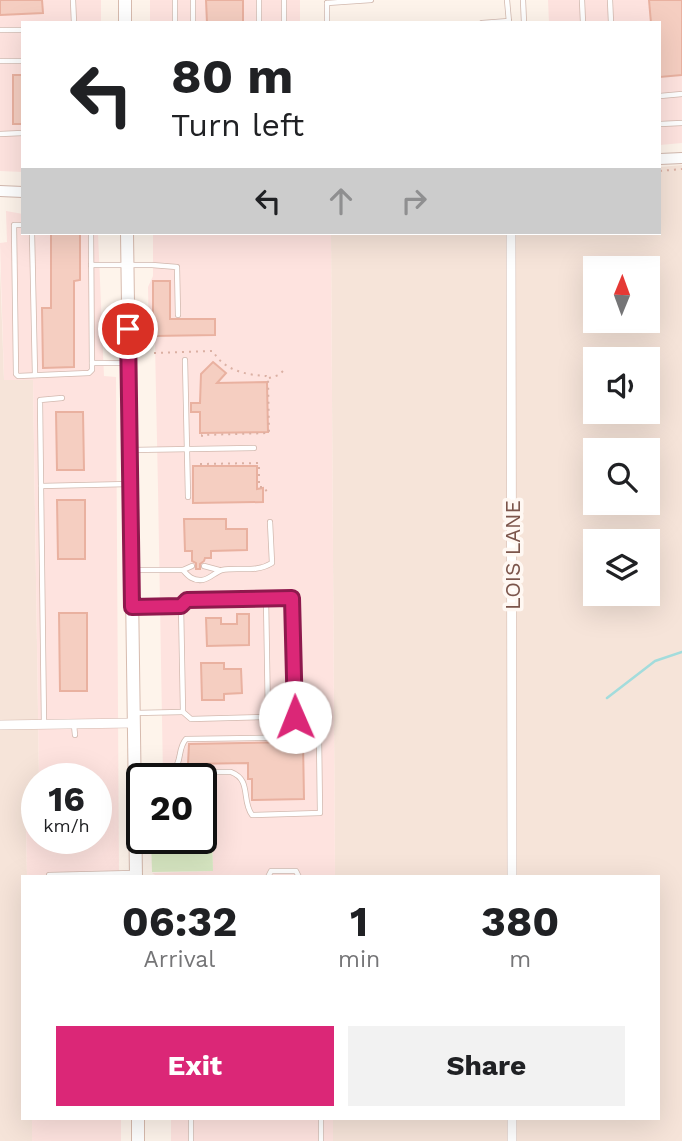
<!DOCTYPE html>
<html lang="en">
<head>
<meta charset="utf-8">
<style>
	:root { --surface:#fff; --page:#f2f2f2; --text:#202124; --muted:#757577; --accent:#db2777 }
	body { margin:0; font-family:"Work Sans",sans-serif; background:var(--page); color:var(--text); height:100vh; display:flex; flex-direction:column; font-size:26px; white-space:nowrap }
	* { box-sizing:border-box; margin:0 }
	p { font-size:23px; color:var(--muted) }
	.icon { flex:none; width:38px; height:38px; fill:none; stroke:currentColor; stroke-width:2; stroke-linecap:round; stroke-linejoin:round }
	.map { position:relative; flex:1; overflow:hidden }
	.drawer { position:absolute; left:21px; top:875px; width:639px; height:245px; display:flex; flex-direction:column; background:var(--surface); border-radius:0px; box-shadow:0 7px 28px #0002 }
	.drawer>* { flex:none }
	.top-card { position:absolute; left:21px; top:21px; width:640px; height:214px; border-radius:0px; box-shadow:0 7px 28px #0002; background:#fff; color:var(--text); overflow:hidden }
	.needle { width:46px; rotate:1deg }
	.tools { position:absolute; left:583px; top:256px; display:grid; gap:14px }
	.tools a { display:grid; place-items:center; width:77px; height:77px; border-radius:0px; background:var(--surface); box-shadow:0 7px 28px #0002; font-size:35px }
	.speed { position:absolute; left:21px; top:763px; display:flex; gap:14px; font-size:35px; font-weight:700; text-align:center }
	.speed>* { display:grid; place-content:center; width:91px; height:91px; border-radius:50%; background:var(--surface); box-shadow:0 7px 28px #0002; line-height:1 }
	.speed small { font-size:18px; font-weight:400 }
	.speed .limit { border:4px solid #111; border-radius:10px; background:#fff; color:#111 }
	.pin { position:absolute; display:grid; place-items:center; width:60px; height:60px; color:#fff; margin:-30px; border:4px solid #fff; border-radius:50%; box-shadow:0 2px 7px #0007 }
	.me { position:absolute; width:77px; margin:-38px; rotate:359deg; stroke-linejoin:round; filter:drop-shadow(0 0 5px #0008) }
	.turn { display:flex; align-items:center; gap:24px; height:147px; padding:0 35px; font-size:32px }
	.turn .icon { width:91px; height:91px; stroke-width:2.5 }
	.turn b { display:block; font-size:49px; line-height:60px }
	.lanes { display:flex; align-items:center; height:66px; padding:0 35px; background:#0003; justify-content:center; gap:35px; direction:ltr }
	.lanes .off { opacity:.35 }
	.eta { display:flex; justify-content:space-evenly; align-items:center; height:119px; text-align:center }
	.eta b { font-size:42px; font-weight:700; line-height:49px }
	.primary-button { display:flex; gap:14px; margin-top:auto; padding:14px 35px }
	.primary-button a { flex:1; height:80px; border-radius:0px; background:var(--accent); color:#fff; font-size:28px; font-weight:700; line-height:80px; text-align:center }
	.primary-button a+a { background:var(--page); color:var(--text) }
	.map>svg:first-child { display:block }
</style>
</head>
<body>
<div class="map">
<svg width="682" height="1141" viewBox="0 0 682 1141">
	<rect width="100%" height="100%" fill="#fef4eb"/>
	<g fill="#f6e4d9" fill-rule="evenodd">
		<path d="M682,165V1141H333V1118H658V877H335L331,233H660V167ZM595,268H648V320H595ZM595,359H648V411H595ZM595,450H648V502H595ZM595,541H648V593H595Z"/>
		<polygon points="0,266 4,380 33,380 39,779 37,779 37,825 26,826 27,877 23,877 23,1118 32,1118 32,1141 0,1141"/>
	</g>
	<g fill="#fee3df">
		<polygon points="0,0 101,0 101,23 23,23 23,172 0,171"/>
		<rect x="150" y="0" width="150" height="23"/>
		<polygon points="548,0 682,0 682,143 660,145 660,23 549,23"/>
		<polygon points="6,211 23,214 23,233 98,233 104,376 116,377 119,877 27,877 26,825 37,825 37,838 96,838 96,779 39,779 33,380 4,380 0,243 7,242"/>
		<polygon points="153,233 331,233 335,877 158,877 152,873 213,871 211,791 201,790 201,779 158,779 163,776 158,489 155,344 149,334 148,287 153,276"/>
		<rect x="32" y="1118" width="89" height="23"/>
		<rect x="171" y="1118" width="162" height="23"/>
	</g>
	<polygon fill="#ddedc7" points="201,790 211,790 213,871 152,872 151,838 201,838"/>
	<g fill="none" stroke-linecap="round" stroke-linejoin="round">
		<polyline stroke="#a3dcdc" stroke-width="2.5" points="607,698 655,661 682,652"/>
	</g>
	<g fill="#f5cec1" stroke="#e9b1a0" stroke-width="2">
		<polygon points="0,0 42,0 43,13 0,15"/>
		<polygon points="206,0 243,0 243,23 207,23"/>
		<polygon points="649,0 682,0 682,75 660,77 660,23 651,23"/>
		<rect x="13" y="75" width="10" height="49"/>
		<polygon points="51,233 80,233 80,280 74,281 74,367 43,368 42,308 51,308"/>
		<polygon points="153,281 170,281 170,319 215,319 215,335 153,336"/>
		<polygon points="213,362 226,373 217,383 267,382 268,432 200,433 200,412 191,412 191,403 200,403 201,374"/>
		<polygon points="56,412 83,412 84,470 57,470"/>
		<polygon points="193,466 257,466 257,489 263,488 263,502 193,503"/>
		<polygon points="57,500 85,500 85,559 58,559"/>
		<polygon points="184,519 226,519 226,529 247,529 247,550 211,551 211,558 205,558 204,561 200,564 200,569 196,569 196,563 192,561 192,551 185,551"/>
		<polygon points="59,613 87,613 87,691 60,691"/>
		<polygon points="237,614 249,614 249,645 207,646 206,618 221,618 221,624 237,624"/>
		<polygon points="201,663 224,663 224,669 241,669 242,693 224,694 224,700 202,700"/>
		<polygon points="303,742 304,799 252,800 252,779 248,779 248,763 188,764 189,744"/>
	</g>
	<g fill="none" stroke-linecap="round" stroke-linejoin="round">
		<g stroke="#d2b9af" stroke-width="6">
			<g id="service">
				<polyline points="73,0 74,23"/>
				<polyline points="175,0 175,23"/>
				<polyline points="193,0 193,23"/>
				<polyline points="259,0 259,23"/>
				<polyline points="284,0 284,23"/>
				<polyline points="507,0 509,22"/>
				<polyline points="523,0 524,23"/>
				<polyline points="582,0 583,23"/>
				<polyline points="610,0 611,23"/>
				<polyline points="327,3 371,0"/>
				<polyline points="327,3 327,23"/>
				<polyline points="482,23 509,21"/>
				<polyline points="0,30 23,30"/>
				<polyline points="0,61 23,61"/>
				<polyline points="660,96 682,94"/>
				<polyline points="660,124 682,123"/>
				<polyline points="0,134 23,133"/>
				<polyline points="23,225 14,225 16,374 18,376 89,373 92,370 91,233"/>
				<polyline points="32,233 35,375"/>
				<polyline points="91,265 152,265 177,267 178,315"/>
				<polyline points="185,360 188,497"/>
				<polyline points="92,363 126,363"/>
				<polyline points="131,450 254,448"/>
				<polyline points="41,486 40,400 62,398"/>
				<polyline points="204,566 219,570"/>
				<path d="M133,570H183C188,576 193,581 202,580C210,579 215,572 222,570C239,567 256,573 272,563L270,522"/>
				<polyline points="183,570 192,566"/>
				<polyline points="181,606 183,712 191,719 268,717 266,599"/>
				<polyline points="133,607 181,606 187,600 292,598 295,717 268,717"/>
				<polyline points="135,713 183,712"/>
				<polyline points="44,724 41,486 130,484"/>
				<polyline points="74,725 75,735"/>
				<path d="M135,772H231C252,780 241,800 252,815L320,813L319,737L186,739C177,749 183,761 172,773"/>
				<polyline points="49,877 49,875 134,873"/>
				<polyline points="268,877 271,871 296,871 299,877"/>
				<polyline points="191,1118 191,1141"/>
				<polyline points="321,1118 321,1141"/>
			</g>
		</g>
		<g stroke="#d2b9af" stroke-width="10">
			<g id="minor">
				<polyline points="511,233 512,877"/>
				<polyline points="0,725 134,723"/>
				<polyline points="512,1141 512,1118"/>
			</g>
		</g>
		<g stroke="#d2b9af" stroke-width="12">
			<g id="tertiary">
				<polyline points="660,159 682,158"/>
				<polyline points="0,191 23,192"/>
			</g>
		</g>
		<g stroke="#d7bbae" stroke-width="14">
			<g id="secondary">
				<polyline points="125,0 125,23"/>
				<polyline points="127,233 136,877"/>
				<polyline points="138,1118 138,1141"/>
			</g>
		</g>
		<g stroke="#dbb0a3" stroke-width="2" stroke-dasharray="2 5" stroke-linecap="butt">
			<polyline points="660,171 682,169"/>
			<path d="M154,353L213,351C223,370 246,375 266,376L268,378L269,433L202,435V440"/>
			<polyline points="269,378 279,375 283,371"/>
			<polyline points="200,464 259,463 259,487 264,487 267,492"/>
		</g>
		<use href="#service" stroke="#fff" stroke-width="4.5"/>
		<use href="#minor" stroke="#fff" stroke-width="9"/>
		<use href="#tertiary" stroke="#fff" stroke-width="10"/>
		<use href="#secondary" stroke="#fff" stroke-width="12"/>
	</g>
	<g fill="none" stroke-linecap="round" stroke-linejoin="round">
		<g stroke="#8e194d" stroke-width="18">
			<polyline id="route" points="128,329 132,607 181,606 187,600 292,598 295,717"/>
		</g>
		<use href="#route" stroke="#db2777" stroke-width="12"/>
	</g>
	<g text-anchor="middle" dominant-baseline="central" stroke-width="7" stroke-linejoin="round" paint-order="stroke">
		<g font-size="21" fill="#7c554b" stroke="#fff8f3">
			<text transform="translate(512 555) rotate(-90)">LOIS LANE</text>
		</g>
	</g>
</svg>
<div class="tools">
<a><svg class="needle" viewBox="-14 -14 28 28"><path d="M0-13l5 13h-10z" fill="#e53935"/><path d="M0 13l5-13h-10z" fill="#757577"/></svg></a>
<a><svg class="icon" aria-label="sound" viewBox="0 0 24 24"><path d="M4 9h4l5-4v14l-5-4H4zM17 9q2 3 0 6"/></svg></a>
<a><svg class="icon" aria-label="search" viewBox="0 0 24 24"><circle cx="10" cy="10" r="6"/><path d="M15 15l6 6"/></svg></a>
<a><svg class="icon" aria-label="layers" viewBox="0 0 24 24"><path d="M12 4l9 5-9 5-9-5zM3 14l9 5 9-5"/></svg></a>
</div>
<div class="speed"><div>16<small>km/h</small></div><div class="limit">20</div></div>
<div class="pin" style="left:128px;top:329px;background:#d93025"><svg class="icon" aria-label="arrive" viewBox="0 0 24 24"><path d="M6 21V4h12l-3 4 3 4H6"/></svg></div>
<svg class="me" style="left:295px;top:717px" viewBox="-20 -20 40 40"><circle r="19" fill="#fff"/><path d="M0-13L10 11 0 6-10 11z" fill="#db2777"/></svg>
<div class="top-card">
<div class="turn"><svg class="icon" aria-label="left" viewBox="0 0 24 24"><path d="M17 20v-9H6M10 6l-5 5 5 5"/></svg><div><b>80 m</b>Turn left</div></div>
<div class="lanes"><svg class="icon" aria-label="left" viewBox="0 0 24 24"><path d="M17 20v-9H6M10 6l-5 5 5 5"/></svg><svg class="icon off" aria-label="ahead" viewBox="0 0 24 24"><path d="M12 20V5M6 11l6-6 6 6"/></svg><svg class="icon off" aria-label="right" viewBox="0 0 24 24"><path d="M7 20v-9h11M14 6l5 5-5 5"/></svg></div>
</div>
<section class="drawer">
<div class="eta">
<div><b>06:32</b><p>Arrival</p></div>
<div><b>1</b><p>min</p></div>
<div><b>380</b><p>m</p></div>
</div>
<div class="primary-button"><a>Exit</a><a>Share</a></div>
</section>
</div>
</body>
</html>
